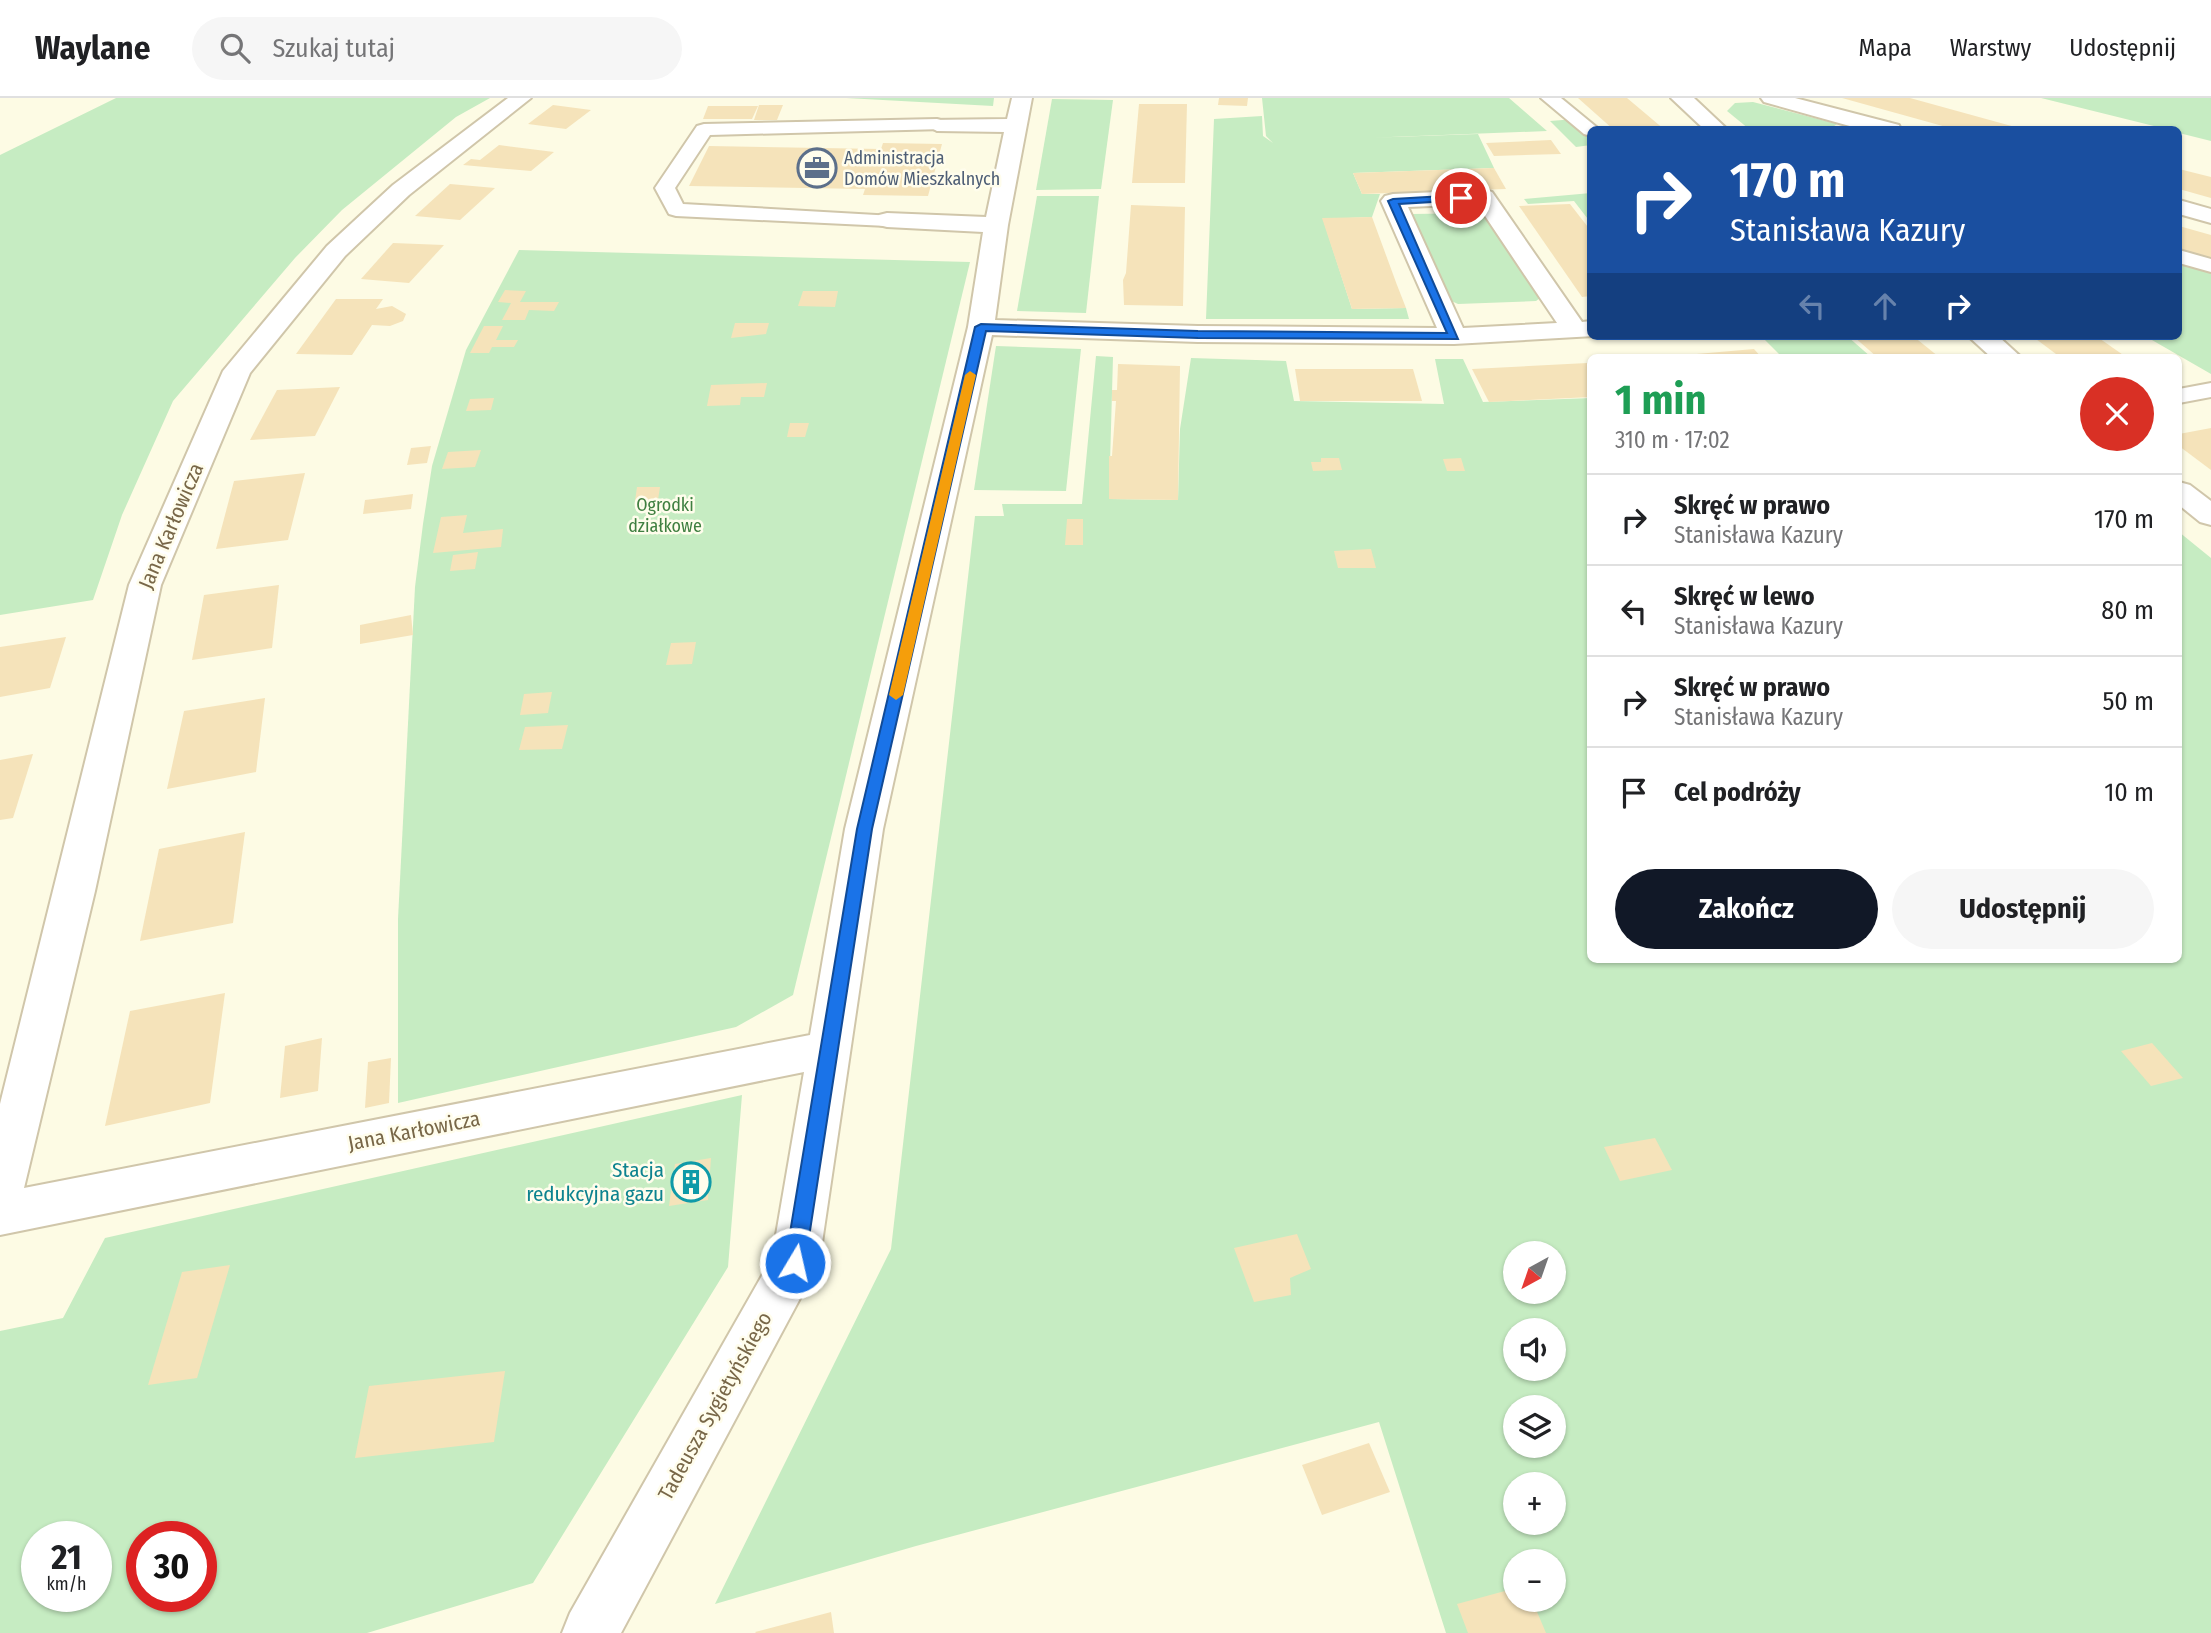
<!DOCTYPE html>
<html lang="pl">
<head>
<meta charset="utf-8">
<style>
	:root { --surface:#fff; --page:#f6f6f6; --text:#202124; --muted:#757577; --line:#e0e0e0; --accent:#111827 }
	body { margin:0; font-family:"Fira Sans Condensed",sans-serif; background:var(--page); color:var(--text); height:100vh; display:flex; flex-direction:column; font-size:26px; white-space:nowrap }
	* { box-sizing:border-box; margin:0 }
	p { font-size:23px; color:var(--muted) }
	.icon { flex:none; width:38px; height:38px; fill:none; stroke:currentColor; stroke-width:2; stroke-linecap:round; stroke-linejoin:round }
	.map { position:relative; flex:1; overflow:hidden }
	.sheet { position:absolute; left:1587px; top:256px; width:595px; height:609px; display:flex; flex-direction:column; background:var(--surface); border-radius:10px; box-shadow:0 2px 5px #0004 }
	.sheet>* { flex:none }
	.banner { position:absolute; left:1587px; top:28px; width:595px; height:214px; border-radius:10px; box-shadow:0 2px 5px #0004; background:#1a4fa0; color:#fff; overflow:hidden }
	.needle { width:46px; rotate:220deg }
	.buttons { position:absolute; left:1503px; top:1143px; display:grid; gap:14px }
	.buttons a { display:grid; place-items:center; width:63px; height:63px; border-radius:50%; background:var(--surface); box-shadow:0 2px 5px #0004; font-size:35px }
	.speed { position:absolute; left:21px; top:1423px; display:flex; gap:14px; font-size:35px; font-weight:700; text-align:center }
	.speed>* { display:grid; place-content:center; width:91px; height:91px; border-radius:50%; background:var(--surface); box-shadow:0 2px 5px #0004; line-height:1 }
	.speed small { font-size:18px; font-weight:400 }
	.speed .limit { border:10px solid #d22; background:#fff; color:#111 }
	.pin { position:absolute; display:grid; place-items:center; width:60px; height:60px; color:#fff; margin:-30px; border:4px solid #fff; border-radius:50%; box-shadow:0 2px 7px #0007 }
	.me { position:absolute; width:77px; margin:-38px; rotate:9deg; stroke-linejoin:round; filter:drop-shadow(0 0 5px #0008) }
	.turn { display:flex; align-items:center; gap:24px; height:147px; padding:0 28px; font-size:32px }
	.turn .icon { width:91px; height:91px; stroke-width:2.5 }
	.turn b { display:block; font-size:49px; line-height:60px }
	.lanes { display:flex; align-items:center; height:66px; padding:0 28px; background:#0003; justify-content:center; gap:35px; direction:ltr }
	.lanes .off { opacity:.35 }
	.round { display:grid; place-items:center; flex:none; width:74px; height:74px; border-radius:37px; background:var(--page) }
	.headline { display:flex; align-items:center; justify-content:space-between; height:119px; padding:0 28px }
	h1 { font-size:42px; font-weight:700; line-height:52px; color:#1e9e55 }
	.button { display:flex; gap:14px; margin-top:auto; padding:14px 28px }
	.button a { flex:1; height:80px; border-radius:42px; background:var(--accent); color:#fff; font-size:28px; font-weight:700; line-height:80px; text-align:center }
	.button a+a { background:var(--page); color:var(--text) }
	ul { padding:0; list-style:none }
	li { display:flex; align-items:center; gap:21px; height:91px; padding:0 28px; border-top:2px solid var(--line) }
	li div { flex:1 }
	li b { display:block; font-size:26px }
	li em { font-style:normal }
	header { display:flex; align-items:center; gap:42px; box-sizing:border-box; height:98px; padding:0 35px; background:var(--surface); border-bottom:2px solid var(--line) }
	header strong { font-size:33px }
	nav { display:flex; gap:38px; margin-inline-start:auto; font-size:24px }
	.search { width:490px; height:63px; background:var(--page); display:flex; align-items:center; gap:18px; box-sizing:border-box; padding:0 24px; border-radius:38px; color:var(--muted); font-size:26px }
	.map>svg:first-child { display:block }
</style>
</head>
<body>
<header>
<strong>Waylane</strong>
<div class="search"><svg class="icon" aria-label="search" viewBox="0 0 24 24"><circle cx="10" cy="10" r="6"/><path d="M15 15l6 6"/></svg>Szukaj tutaj</div>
<nav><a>Mapa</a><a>Warstwy</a><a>Udostępnij</a></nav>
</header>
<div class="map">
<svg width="2211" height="1535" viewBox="0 0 2211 1535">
	<rect width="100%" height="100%" fill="#fdfbe4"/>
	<g fill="#c6ecc2" fill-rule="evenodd">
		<polygon points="116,0 490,0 456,19 342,112 295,160 173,303 122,417 93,502 0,517 0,57"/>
		<polygon points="846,0 994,0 993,8"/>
		<polygon points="1262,0 1509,0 1547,33 1365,40 1478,36 1494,70 1353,75 1362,96 1380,96 1372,119 1323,121 1352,211 1406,210 1409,221 1206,221 1214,21 1262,18 1263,38 1273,45 1266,38"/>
		<polygon points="2041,0 2211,0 2211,43 2179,35 2179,32 2166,31"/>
		<polygon points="1052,1 1113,2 1101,91 1036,92"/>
		<polygon points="1753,4 1837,26 1830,31 1749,31 1727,13 1735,5"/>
		<polygon points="1575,21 1591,35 1591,47 1576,49 1550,23"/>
		<polygon points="1591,95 1591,125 1574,103 1528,106 1524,101"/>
		<polygon points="1037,98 1099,98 1086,215 1017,213"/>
		<polygon points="1486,115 1543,198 1536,203 1458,206 1447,201 1411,116"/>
		<polygon points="519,152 970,164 793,897 736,929 398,1005 398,821 415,489 423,426 432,368 466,252"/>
		<polygon points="2179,164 2211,173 2211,276 2145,238 2179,238"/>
		<polygon points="1775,238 1847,238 1871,259 1782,259 1763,240"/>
		<polygon points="996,248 1081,251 1066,393 974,392"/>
		<path d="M1096,258L1113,259L1109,401L1178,402L1180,331L1191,260L1286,263L1294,303L1444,306L1435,261H1463L1483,304L1591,300V861H2179V434L2211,460V1535H1446L1379,1324L916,1448L715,1506L891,1151L975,418H1004L1002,406H1082ZM1516,1155H1554V1194H1516ZM1516,1232H1554V1270H1516ZM1516,1309H1554V1348H1516ZM1516,1386H1554V1424H1516ZM1516,1463H1554V1502H1516Z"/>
		<path d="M742,997L728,1169L533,1485L367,1535H0V1233L63,1220L105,1140ZM37,1438H96V1498H37ZM142,1438H201V1498H142Z"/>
	</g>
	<g fill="#f5e3ba">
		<polygon points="1219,0 1248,0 1247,8 1218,7"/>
		<polygon points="1578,0 1627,0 1665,32 1614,32"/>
		<polygon points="1842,0 1910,0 2026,32 1957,32"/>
		<polygon points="1139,6 1187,6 1185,85 1132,85"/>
		<polygon points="553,7 591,12 566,31 528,26"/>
		<polygon points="759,7 783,7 777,22 754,22"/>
		<polygon points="708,8 758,8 752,21 703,21"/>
		<polygon points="1551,42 1561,56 1494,58 1486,45"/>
		<polygon points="883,45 942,46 928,98 863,97 865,91 689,88 709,48 881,51"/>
		<polygon points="499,47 554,54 531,73 463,67 471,61 480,62"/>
		<polygon points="1494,70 1506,91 1362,96 1353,75"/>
		<polygon points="2179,71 2211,79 2211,100 2179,91"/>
		<polygon points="450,86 495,90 460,122 415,118"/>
		<polygon points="1570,106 1591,133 1591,198 1582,199 1519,108"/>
		<polygon points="1131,107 1185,109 1183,208 1124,207 1123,182 1126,175"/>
		<polygon points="1372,119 1397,187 1406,210 1352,211 1322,120"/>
		<polygon points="2179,128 2211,137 2211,161 2179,152"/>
		<polygon points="393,145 444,147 409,185 361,181"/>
		<polygon points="505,192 526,193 520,204 559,204 554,213 529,212 525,222 502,222 511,205 498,204"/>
		<polygon points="803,193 838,193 835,209 798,208"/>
		<polygon points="336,201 383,201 376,211 392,208 406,216 403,223 390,228 372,227 352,257 296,256"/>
		<polygon points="735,225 769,225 766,236 731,240"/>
		<polygon points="484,228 503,228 496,242 518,242 514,249 492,249 489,255 470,255"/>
		<polygon points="1853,238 1913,238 1939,259 1877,259"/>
		<polygon points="2032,238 2096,238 2126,259 2060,259"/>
		<polygon points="1754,251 1761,259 1685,259 1685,257"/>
		<polygon points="1587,265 1591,271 1591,299 1489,304 1472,271"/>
		<polygon points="1118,266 1180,268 1178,402 1109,401 1109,358 1112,358 1116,303 1112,303 1112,292 1117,292"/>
		<polygon points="1295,271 1413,271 1422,303 1300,303"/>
		<polygon points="767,285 764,299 741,299 740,307 707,308 711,287"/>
		<polygon points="340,289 315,338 250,342 277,292"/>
		<polygon points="494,300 491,312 466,313 470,301"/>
		<polygon points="790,325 809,325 805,339 787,339"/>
		<polygon points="2211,330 2211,372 2179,348 2179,336"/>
		<polygon points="431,348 427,365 407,367 411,350"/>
		<polygon points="481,352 475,369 442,371 448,354"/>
		<polygon points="1321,360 1339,360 1342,372 1313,373 1311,364 1321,364"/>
		<polygon points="1461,360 1465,373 1447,373 1443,361"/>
		<polygon points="305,375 288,442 216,451 234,383"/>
		<polygon points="637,389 660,389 658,402 635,403"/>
		<polygon points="413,396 411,411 363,416 365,402"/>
		<polygon points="467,417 463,435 503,431 501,449 433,455 441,419"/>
		<polygon points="1067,421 1083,421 1083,447 1065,447"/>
		<polygon points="1371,451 1376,470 1338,470 1334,453"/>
		<polygon points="478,454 475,471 450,473 453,457"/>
		<polygon points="279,487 272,550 192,562 204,497"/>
		<polygon points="411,517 413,537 360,546 360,527"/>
		<polygon points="66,539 50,590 0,599 0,549"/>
		<polygon points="696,544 692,566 666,567 671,545"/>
		<polygon points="552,594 548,615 520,617 524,596"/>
		<polygon points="265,600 256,674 167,691 184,613"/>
		<polygon points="568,627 562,651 519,652 525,629"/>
		<polygon points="33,656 13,720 0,722 0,662"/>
		<polygon points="245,734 233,825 140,843 159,751"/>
		<polygon points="225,895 210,1005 105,1028 130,913"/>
		<polygon points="322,940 318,993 280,1000 285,948"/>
		<polygon points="2152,945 2183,980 2151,988 2121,953"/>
		<polygon points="391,960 389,1005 365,1010 368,964"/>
		<polygon points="1655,1040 1672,1072 1620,1083 1604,1049"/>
		<polygon points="711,1060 708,1102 669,1108 675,1066"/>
		<polygon points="1297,1136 1311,1171 1290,1180 1291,1197 1254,1204 1234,1150"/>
		<polygon points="230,1167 197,1280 148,1287 182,1174"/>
		<polygon points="505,1273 494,1344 355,1360 369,1288"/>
		<polygon points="1369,1345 1390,1394 1322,1417 1302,1367"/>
		<polygon points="1516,1490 1516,1502 1532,1502 1546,1535 1468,1535 1457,1506"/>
		<polygon points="831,1514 834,1535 756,1535 755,1534"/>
	</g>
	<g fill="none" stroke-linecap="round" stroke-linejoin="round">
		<g stroke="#d0c6aa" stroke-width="4">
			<g id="lane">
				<polygon points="1541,0 1561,0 1600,32 1591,32 1591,38 1584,36"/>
				<polygon points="937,21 944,23 946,27 944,31 710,37 675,90 683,106 894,118 897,122 887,128 676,118 669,116 655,90 697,28 704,26"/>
				<polygon points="2179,152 2211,161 2211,174 2179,165"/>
				<polygon points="2211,285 2211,299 2179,305 2179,291"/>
			</g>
		</g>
		<g stroke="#d0c6aa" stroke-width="4">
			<g id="street">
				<path d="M508,0H531L409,97L345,158L250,275L161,487L95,793L24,1090L810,937L845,731L968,229L983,134L887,129L879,127L875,122L879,117L887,115L986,119L1004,34L937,33L926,27L929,22L1007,21L1012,0H1032L1008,127L995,222L1198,228L1437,230L1381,103L1385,98L1393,96L1484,92L1492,94L1582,224L1591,223V238H1594L1454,246L1198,244L992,237L883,731L819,1165L621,1535H562L570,1515L772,1160L804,974L0,1137V1006L129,487L223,273L327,148L393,87ZM1477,106L1557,225L1463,230L1408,109Z"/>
				<polygon points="1671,0 1694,0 1728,32 1705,32"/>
				<polygon points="1761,0 1795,0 1899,27 1901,32 1864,32 1764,4"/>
				<polygon points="2179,102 2211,111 2211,125 2179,116"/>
				<polygon points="1968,238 1998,238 2021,259 1991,259"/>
				<polygon points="2179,384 2190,387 2211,403 2211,427 2200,424 2179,407"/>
			</g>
		</g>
		<use href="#lane" fill="#fff" fill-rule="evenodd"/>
		<use href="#street" fill="#fff" fill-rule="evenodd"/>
	</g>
	<polygon fill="#1a73e8" stroke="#114b97" stroke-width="2" points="1461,97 1465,102 1399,106 1458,241 1198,240 986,233 872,731 805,1165 802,1171 795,1174 788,1171 785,1165 857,731 975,229 981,226 1198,233 1447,235 1388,103 1393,101"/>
	<polygon fill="#f59e0b" points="970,273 976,277 903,597 896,602 889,597 965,277"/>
	<defs>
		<g id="office-ring" transform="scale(2.0125)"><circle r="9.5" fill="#fffdec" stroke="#5c6f8a" stroke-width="1.5"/><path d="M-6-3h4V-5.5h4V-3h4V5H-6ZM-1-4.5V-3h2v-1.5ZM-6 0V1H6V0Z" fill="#5c6f8a"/></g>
		<g id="building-ring" transform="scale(2.0125)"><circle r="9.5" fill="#fffdec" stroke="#0f9aa8" stroke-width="1.5"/><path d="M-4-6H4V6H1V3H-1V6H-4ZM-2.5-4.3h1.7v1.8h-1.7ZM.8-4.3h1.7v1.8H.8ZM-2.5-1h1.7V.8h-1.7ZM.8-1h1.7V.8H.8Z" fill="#0f9aa8"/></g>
	</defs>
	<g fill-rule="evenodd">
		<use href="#office-ring" x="817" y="70"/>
		<use href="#building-ring" x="691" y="1084"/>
	</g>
	<g text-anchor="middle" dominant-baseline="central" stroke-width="5" stroke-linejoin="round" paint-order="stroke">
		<g font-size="18" fill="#4e5e75" stroke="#fffdec" text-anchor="start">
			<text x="844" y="60">Administracja<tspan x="844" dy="21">Domów Mieszkalnych</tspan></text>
		</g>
		<g font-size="18" fill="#3f7f40" stroke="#fffdec">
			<text x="665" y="407">Ogrodki<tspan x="665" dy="21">działkowe</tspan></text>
		</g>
		<g font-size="21" fill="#786748" stroke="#fffdec">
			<text transform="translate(171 428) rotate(-67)">Jana Karłowicza</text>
			<text transform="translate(414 1033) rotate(-11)">Jana Karłowicza</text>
			<text transform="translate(715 1308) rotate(-61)">Tadeusza Sygietyńskiego</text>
		</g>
		<g font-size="21" fill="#0d838f" stroke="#fffdec" text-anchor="end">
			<text x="664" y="1072">Stacja<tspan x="664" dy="24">redukcyjna gazu</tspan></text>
		</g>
	</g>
</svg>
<div class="buttons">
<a><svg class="needle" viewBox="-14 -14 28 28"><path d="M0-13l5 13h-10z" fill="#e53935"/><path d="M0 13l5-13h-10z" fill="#757577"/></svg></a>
<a><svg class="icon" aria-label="sound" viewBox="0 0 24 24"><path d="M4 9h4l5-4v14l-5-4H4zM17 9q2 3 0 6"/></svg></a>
<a><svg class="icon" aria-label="layers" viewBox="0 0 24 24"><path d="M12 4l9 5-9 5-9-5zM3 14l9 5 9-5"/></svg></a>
<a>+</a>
<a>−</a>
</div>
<div class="speed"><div>21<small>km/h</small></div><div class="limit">30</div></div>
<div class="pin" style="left:1461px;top:100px;background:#d93025"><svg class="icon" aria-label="arrive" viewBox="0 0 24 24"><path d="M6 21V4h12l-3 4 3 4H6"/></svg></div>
<svg class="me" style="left:795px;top:1165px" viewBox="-20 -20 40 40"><circle r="17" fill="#1a73e8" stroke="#fff" stroke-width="3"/><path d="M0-11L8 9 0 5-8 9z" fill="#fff"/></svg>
<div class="banner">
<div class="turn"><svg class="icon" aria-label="right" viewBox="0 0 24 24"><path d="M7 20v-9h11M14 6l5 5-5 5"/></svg><div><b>170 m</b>Stanisława Kazury</div></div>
<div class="lanes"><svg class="icon off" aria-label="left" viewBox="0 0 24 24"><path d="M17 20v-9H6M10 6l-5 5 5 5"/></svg><svg class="icon off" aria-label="ahead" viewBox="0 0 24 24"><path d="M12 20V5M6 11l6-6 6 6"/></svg><svg class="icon" aria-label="right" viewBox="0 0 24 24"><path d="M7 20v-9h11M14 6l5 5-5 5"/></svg></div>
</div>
<section class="sheet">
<div class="headline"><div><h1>1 min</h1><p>310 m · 17:02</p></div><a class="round" style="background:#d93025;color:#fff"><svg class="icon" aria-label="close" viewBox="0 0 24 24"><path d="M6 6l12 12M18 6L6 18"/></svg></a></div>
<ul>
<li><svg class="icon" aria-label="right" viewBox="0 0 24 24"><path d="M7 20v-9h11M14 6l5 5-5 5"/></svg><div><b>Skręć w prawo</b><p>Stanisława Kazury</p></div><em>170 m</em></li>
<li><svg class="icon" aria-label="left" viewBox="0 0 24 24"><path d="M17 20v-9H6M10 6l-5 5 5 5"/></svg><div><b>Skręć w lewo</b><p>Stanisława Kazury</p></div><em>80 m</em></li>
<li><svg class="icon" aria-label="right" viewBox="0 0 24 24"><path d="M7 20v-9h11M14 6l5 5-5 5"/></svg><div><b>Skręć w prawo</b><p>Stanisława Kazury</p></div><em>50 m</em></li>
<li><svg class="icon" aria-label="arrive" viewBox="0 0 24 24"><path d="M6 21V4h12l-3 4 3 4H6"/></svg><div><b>Cel podróży</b></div><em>10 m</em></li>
</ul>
<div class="button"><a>Zakończ</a><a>Udostępnij</a></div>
</section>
</div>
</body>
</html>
